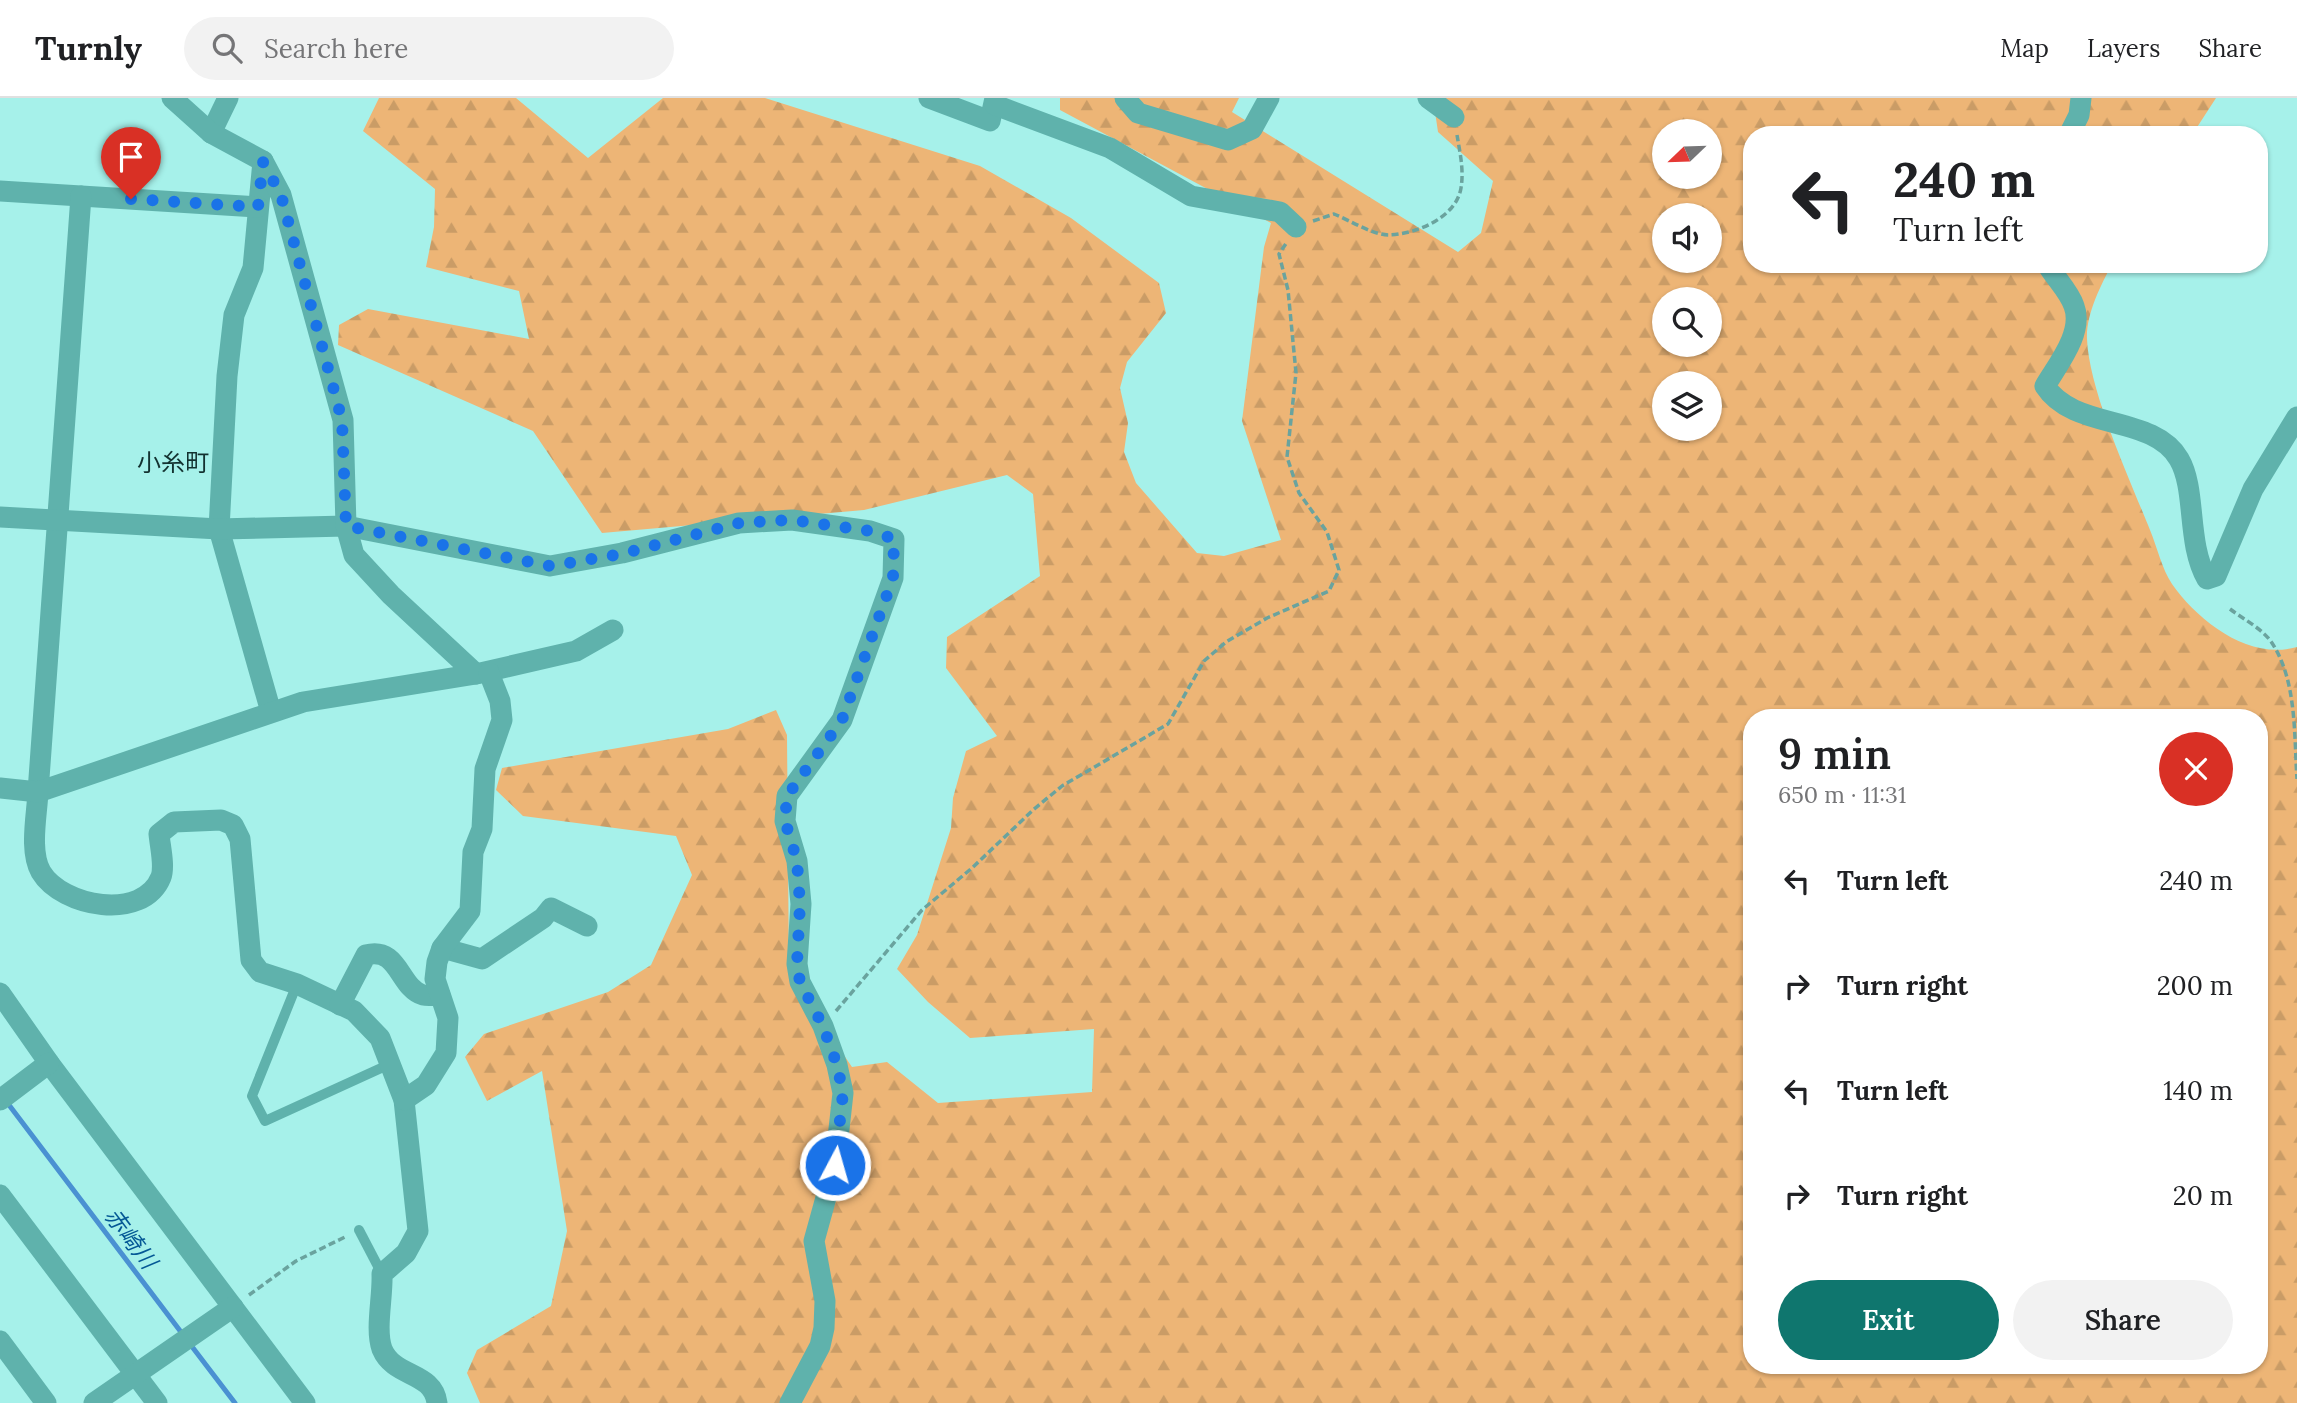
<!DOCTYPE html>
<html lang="en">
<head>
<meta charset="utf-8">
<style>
	:root { --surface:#fff; --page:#f2f2f2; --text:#202124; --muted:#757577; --line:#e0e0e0; --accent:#0f766e }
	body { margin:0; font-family:Lora,"Noto Sans JP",serif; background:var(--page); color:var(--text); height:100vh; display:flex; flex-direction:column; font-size:26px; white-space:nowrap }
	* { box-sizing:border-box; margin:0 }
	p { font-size:23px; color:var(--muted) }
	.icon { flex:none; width:38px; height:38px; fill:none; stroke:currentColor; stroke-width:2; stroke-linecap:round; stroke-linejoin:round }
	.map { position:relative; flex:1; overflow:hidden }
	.panel { position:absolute; left:1743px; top:611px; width:525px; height:665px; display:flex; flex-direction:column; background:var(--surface); border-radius:28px; box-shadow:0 2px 5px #0004 }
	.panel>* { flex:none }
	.hud { position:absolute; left:1743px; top:28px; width:525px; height:147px; border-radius:28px; box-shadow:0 2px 5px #0004; background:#fff; color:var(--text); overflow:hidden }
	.needle { width:46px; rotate:247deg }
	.tools { position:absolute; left:1652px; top:21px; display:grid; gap:14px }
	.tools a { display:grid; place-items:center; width:70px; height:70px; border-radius:50%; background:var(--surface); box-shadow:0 2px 5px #0004; font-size:35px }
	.pin { position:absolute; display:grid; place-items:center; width:60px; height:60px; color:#fff; margin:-72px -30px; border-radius:50% 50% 50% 0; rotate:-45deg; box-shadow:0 0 7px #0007 }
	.pin .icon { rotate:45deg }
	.me { position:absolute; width:77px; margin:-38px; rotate:6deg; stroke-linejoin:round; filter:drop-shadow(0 0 5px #0008) }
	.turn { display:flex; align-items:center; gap:24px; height:147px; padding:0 35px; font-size:32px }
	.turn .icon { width:91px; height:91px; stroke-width:2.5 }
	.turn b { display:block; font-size:49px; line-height:60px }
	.round { display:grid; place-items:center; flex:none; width:74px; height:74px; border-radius:37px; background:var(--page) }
	.summary { display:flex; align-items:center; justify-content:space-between; height:119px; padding:0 35px }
	h1 { font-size:42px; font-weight:600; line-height:52px }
	.button { display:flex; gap:14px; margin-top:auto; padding:14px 35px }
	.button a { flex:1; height:80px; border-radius:42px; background:var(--accent); color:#fff; font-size:28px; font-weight:600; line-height:80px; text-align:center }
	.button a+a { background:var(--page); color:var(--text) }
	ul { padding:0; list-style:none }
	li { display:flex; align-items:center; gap:21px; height:105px; padding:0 35px }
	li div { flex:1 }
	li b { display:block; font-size:26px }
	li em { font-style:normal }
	header { display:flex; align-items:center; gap:42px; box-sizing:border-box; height:98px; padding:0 35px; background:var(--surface); border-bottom:2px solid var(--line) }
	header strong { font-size:33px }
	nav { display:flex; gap:38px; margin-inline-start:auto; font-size:24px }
	.search { width:490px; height:63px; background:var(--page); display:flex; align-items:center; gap:18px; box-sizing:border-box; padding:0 24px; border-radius:38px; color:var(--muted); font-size:26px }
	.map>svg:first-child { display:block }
</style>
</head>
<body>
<header>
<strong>Turnly</strong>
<div class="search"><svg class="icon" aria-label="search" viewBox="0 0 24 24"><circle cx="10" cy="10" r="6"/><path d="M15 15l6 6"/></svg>Search here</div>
<nav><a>Map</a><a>Layers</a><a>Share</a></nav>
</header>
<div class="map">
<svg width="2297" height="1305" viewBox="0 0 2297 1305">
	<defs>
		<pattern id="forest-firs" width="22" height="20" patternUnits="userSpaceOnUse" patternTransform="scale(1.75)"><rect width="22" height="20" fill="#edb576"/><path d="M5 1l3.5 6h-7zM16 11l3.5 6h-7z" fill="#ca9c66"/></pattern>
	</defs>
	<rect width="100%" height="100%" fill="#a6f1ea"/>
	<path fill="url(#forest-firs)" fill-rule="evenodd" d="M379,0H516L588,60L663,0H765L980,68L1071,120L1159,185L1166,215L1127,264L1120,290L1128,325L1124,354L1136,385L1197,455L1224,458L1281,442L1242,323L1264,149L1271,125L1060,12V0H1239L1232,14L1458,154L1481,135L1493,83L1438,34L1433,0H2216L2192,37H1752V166H2112C2101,187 2086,216 2087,241C2089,293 2130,382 2150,432C2157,449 2162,471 2172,486C2198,523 2249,563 2297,549V1305H480L467,1275L477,1252L551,1208L567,1133L542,973L487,1003L465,959L484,936L608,894L651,867L692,777L676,738L523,718L496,692L502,670L728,631L776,612L787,637L789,877L852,969L887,964L938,1005L1092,994L1094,931L970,940L928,904L897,871L917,837L951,730L953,700L966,653L997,638L946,570L947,539L1040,478L1033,396L1007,377L864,412L602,435L533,333L338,247L339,227L368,211L529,241L519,193L426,169L434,129L435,91L363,33ZM1664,33H1710V79H1664ZM1664,117H1710V163H1664ZM1664,201H1710V247H1664ZM1664,285H1710V331H1664ZM1752,620H2259V1267H1752Z"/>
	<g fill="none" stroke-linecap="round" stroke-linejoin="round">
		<g stroke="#4a91d2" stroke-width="5">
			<polyline points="6,1003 184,1238"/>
			<polyline points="190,1246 235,1305"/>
		</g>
		<g stroke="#6aa39e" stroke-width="3.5" stroke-dasharray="7 3.5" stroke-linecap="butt">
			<path d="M1313,123L1334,116C1349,122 1373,137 1389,137C1416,136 1456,120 1461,90C1464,72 1460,55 1457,37"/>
			<path d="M2230,511C2243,521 2263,531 2272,545C2297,583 2294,637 2297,681"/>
			<polyline points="836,913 922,812 972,770 1033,712 1062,688 1168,626 1204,563 1226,544 1267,520 1329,493 1339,472 1327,434 1299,395 1287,359 1296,275 1288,192 1279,156 1287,144"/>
			<polyline points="249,1197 296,1163 347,1138"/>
		</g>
		<g stroke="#5fb2ac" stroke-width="10">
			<polyline points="297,886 252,998 265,1023 390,966"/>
			<polyline points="359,1132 382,1176"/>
		</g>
		<g stroke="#5fb2ac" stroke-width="21">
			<polyline points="929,0 990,23 995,0"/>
			<polyline points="1125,0 1138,15 1228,42 1252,31 1269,0"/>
			<polyline points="1428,0 1454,19"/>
			<polyline points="995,7 1110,50 1191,98 1280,114 1296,129"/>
			<polyline points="211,35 228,0"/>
			<polyline points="2069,37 2079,17 2081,0"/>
			<polyline points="263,63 253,170 234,217 227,278 219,431 271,614"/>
			<polyline points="0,93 258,109"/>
			<path d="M81,98L38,694C37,717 29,753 41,774C62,809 143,824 161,779C165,768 160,748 159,736L174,724L221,722L233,727L240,741L251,862L260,874L297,886L354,913L380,940L404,1002L418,1133L406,1155L382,1176C383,1199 375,1231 382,1251C394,1280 433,1273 437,1305"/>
			<path d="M2047,166C2055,180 2069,193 2074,208C2084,234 2058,266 2045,288C2074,333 2153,316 2179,361C2197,392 2186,444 2207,481L2216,478L2253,391L2297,319"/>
			<polyline points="0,419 219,431 346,428 550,468 622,455 739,425 792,422 870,433 894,441 893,480 842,622 787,698 785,723 797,763 801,806 797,866 800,884 823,928 837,967 843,995 835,1067 814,1143 825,1203 824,1230 820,1248 790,1305"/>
			<polyline points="476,576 576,553 613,532"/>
			<polyline points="0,690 38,694 303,604 476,576 391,497 354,457 346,428 343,322 281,97 263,63 211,35 172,0"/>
			<polyline points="442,850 482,861 543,820 551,810 587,828"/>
			<polyline points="0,895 49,965 305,1305"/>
			<path d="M340,907L366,857C399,848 399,890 423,897C428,898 436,897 440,897"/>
			<polyline points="0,1002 49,965"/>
			<polyline points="404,1002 426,987 446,955 448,920 435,881 437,864 442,850 470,813 473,754 482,731 485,671 502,622 500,603 489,575"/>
			<polyline points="0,1097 157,1305"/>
			<polyline points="0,1243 46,1305"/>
			<polyline points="94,1305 233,1209"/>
		</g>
	</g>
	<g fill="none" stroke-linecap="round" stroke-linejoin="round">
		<polyline stroke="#1a73e8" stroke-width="12" stroke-dasharray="0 21.6" points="131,101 258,109 263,64 281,97 342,322 346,428 550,468 622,456 739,425 792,422 870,433 894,441 893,480 842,622 787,698 785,723 797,763 800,806 797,866 800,884 823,928 837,967 843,995 835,1067"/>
	</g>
	<g text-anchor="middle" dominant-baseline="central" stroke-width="5" stroke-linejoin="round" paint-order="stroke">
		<g font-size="23" font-style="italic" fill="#045895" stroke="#a6f1ea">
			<text transform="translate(131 1140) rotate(53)">赤崎川</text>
		</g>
		<g font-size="24" fill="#133230" stroke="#a6f1ea">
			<text x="173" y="364">小糸町</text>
		</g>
	</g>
</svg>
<div class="tools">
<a><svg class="needle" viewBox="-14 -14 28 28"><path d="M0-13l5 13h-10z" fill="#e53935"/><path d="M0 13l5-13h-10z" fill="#757577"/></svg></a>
<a><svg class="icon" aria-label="sound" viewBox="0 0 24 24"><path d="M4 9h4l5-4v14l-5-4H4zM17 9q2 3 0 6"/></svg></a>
<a><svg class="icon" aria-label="search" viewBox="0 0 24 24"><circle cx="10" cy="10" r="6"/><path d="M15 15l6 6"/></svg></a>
<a><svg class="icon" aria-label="layers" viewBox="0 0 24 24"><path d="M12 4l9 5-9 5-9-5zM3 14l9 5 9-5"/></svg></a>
</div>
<div class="pin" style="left:131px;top:101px;background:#d93025"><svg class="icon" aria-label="arrive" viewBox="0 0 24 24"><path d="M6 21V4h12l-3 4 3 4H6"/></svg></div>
<svg class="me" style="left:835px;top:1067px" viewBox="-20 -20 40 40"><circle r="17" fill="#1a73e8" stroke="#fff" stroke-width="3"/><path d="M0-11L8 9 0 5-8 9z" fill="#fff"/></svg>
<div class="hud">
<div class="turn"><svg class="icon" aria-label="left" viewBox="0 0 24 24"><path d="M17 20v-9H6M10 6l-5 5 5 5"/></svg><div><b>240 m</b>Turn left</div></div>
</div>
<section class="panel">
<div class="summary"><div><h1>9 min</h1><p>650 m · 11:31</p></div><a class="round" style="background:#d93025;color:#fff"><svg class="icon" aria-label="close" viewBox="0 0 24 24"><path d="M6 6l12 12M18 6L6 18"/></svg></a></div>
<ul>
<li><svg class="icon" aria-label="left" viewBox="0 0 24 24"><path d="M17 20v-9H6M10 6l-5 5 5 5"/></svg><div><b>Turn left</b></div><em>240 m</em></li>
<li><svg class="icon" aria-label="right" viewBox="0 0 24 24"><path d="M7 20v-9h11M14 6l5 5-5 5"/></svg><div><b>Turn right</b></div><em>200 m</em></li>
<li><svg class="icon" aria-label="left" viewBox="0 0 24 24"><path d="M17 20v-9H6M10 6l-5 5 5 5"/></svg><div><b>Turn left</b></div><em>140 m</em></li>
<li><svg class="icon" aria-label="right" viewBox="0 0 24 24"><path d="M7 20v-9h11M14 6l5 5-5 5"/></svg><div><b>Turn right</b></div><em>20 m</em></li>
</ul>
<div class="button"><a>Exit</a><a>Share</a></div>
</section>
</div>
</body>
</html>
